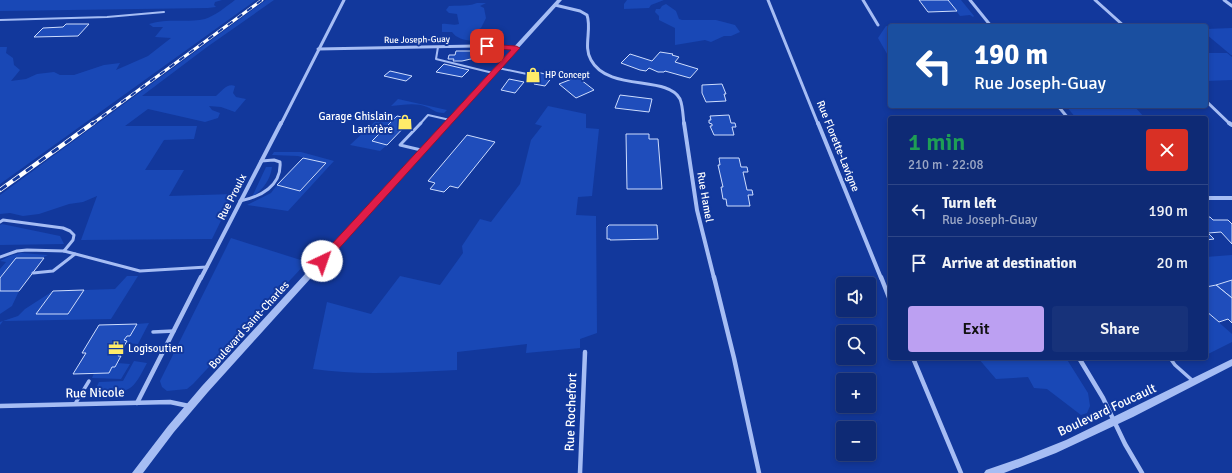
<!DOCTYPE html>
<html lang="en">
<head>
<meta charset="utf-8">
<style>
	:root { --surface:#0e2a75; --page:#17327a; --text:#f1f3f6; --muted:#9ba7c5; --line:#2e4687; --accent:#bca0f2 }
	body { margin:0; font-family:Signika,sans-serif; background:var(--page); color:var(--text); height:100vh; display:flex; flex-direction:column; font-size:15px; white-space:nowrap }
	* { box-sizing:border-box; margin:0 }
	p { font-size:13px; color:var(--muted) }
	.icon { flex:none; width:22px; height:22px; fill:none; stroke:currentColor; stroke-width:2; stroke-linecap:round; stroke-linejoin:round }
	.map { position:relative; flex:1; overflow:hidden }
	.panel { position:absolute; left:888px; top:116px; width:320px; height:244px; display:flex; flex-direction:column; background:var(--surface); border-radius:4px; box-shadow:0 2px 6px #0003,0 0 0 1px var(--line) }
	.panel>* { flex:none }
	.guide { position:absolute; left:888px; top:24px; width:320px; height:84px; border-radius:4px; box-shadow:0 2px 6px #0003,0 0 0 1px var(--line); background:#1a4fa0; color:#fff; overflow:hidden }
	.buttons { position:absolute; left:836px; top:277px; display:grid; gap:8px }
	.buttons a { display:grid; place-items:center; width:40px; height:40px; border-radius:4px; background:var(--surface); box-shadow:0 2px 6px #0003,0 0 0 1px var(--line); font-size:20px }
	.pin { position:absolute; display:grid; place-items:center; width:34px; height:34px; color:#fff; margin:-17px; border-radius:8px; box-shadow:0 2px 6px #0006 }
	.me { position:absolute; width:44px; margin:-22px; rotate:42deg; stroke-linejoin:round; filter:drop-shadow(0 0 3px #0008) }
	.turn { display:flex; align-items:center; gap:14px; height:84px; padding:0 20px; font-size:18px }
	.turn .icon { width:52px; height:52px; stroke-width:2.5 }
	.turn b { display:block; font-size:28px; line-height:34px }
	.round { display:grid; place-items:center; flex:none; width:42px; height:42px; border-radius:4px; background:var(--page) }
	.head { display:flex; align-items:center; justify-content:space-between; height:68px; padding:0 20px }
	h1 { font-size:24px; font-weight:600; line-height:30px; color:#1e9e55 }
	.cta { display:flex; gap:8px; margin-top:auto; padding:8px 20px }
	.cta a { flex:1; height:46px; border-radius:4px; background:var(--accent); color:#111; font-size:16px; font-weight:600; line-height:46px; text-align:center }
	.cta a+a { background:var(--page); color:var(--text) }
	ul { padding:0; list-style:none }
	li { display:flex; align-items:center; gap:12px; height:52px; padding:0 20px; border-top:1px solid var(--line) }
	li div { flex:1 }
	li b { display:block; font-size:15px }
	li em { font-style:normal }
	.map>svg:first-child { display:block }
</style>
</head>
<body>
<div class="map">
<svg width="1232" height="473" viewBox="0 0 1232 473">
	<rect width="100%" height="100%" fill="#12389c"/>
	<g fill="#1948b6">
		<polygon points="0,0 222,0 215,2 214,5 216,7 208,8 0,11"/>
		<path d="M235,0H256L0,184V47H7L6,53L13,58L14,65L20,70L11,81L26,79L37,74L54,72L60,75H74L104,65L120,63L116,70L148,56L171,38L155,37L163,27H153L149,24C167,18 187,23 205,19C215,16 227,6 235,0Z"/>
		<path d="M266,0H274L207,47L142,96H216C222,91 227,83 235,86L233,93L236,97L246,99L235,112L221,107L209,106L212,110L220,113L218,118L205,122L148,109L125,126H197L194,139L164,140L145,170H184L169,196L234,194L212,239L81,240L97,196L83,202L69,204L39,214L23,216L10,213L0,214V195Z"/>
		<polygon points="627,0 664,0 651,5 649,8 624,9 624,4"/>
		<polygon points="948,0 961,0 974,16 973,17 970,15 960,16"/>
		<path d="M477,3H486L480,6L484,8L486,18L481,28L475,31L483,36V39C473,42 458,41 452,32H442V24C448,23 453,26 459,24L457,14L449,13L446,10L449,6C459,5 468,7 477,3Z"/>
		<polygon points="666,4 676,11 679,19 682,20 716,20 735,25 740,32 731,36 724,36 711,42 705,40 675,45 675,28 659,20 659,16 655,12 656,9 660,9 662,6"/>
		<polygon points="886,26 890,27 890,59 878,38"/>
		<polygon points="1232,28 1232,55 1231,55 1206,34 1206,29"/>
		<polygon points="1206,53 1227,53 1232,57 1232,80 1206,81"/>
		<path d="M398,99L447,110L444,113C436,113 434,110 427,107C416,102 402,105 391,106Z"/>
		<path d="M548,106L586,114V128L599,129L592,196L578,197L576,215L596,216L597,333L580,339V348L526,353L527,344L457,352V370C408,372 361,376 313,369L327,302L371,314L400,276L440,285L463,253L462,246L480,219L491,222L520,184L531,140L542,126L535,124Z"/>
		<polygon points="1066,106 1134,106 1145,118 1076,118"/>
		<polygon points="384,113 397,116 372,140 387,145 380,151 350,145"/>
		<polygon points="274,152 301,152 334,161 288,211 247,205 271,193 277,185 301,191 326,164 298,156 272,155"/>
		<path d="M266,167H272C270,181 263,189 252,197Z"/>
		<polygon points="2,224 60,236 64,244 0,245 0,225"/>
		<polygon points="231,238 307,262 193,384 187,389 167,391 162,387 160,381"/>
		<polygon points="21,253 48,255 0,278 0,269 6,262 0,261 10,256"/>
		<polygon points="1232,255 1232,280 1206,287 1206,257"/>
		<polygon points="127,276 138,276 111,319 3,321 0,325 0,322 18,316 25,309 53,291 36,314 68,314 84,290 115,289"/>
		<polygon points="0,291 19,291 12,306 0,314"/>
		<polygon points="1206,311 1232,334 1232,342 1206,355"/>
		<polygon points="149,323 138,344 125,343 127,341 124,340 127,336 130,336 137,324"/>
		<polygon points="978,358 1066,358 1088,393 1090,406 1087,413 1081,415 1047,389 1034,388 1028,377 996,379"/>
		<path d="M134,361L147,363C132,392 131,392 98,393L95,390L99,382L123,381Z"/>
		<polygon points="117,363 130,364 121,379 92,378 94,373 109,373 112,367"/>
	</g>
	<g fill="#1f4dbb" stroke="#ceddfe">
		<polygon points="919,0 948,0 957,11 928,12"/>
		<polygon points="66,24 89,24 78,36 34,37 43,28 63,27"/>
		<polygon points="456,51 474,51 473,54 476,54 475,58 462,61 453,61 454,59 448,59 449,55 455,55"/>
		<polygon points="660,52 673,54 672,55 679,57 675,62 698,69 690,78 665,71 664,72 658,72 649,68 646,71 640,70 621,63 630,54 652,61"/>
		<polygon points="444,64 469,70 462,77 436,72"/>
		<polygon points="390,71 412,76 406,81 384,76"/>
		<polygon points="533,71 553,76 545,86 534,84 536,80 527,78"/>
		<polygon points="577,77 585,83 594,90 576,98 559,84"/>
		<polygon points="509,79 524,82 515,93 501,90"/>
		<polygon points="722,84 726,94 724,94 726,101 706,102 702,93 702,85"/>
		<polygon points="620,95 652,99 649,112 615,108"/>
		<polygon points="729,115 731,123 735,123 736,127 732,127 734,135 714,135 710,126 712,126 712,124 709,123 709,120 711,120 710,116"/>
		<polygon points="397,116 412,119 387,145 372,141"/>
		<polygon points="626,134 649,134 649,139 658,139 662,189 627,189"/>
		<polygon points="467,135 495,142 458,188 450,186 444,192 430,189 435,183 428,181"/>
		<polygon points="303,158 326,163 300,191 277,185"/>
		<polygon points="719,158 739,158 741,167 747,167 748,172 743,172 747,190 752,190 753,195 748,195 750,206 727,206 726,199 723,199 721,187 723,187 718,165 720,165"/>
		<polygon points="1206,217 1210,217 1213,220 1228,220 1232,224 1232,244 1221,232 1208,233 1214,239 1206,240"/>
		<polygon points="609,225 657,225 658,239 610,240 610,239 607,239 607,227"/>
		<polygon points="16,258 44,258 19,291 0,291 0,278"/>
		<polygon points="1232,280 1232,298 1216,285"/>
		<polygon points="1216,285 1232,298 1232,323 1228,319 1219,322 1206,311 1206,287"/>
		<polygon points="84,290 68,314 36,314 53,291"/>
		<polygon points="137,324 130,336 127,336 124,340 127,341 118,356 121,356 115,367 112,367 109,373 73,374 86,353 82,353 99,325"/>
	</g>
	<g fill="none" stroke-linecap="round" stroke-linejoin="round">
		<g stroke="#a6bdf4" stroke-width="2">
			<polyline points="0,20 107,17 164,12"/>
			<polyline points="438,47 436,59 493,73"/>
			<polyline points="498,68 527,74"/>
			<polyline points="420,124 428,115 450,120"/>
		</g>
		<g stroke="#a6bdf4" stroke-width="3">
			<polyline points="421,123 400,145 421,150"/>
			<path d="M240,201C260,197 282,186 280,162L274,160L261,161"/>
			<polyline points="0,222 3,220 63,228 70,231 74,235 73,240 64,251"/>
			<polyline points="0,257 17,251 27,250 64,251 140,271 207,267"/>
			<polyline points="33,273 53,271 75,254"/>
		</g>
		<g stroke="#a6bdf4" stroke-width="3.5">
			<polyline points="153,332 174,331"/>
			<polyline points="1170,358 1175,365 1193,381"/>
			<polyline points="75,404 89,381"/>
		</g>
		<g stroke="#a6bdf4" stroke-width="3">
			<polyline points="768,0 818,124"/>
			<polyline points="863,0 878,25"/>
			<polyline points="970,0 991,26"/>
			<polyline points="1095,0 1124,26"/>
			<polyline points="1224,0 1232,6"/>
			<path d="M555,5L580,11L587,15C592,29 583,47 591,60C608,92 668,75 680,99C683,106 683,117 684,124"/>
			<polyline points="318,49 475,46 500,46 516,48"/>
			<polyline points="1206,101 1230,124"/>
			<polyline points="1058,106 1068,118"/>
			<polyline points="281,124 344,0"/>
		</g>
		<g stroke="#a6bdf4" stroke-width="4">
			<polyline points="684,123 697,210 714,278"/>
			<polyline points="818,123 881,278"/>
			<polyline points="1229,123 1232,125"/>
			<polyline points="1206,198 1232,198"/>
			<polyline points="201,278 281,123"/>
		</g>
		<g stroke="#a6bdf4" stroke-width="4.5">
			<polyline points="714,277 734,358 759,473"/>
			<polyline points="881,277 890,300"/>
			<polyline points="913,358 961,473"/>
			<polyline points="1079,358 1103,398 1125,444 1142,473"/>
			<polyline points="137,403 201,277"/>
			<polyline points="0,406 170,402 189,406"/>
			<polyline points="580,473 585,352"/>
		</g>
		<g fill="#a6bdf4" fill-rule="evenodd">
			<polygon points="557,0 562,0 208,392 174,432 143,473 132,473 168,426 202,386"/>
			<polygon points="1232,359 1232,366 1133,417 1056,453 1004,473 984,473 986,470 1021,458 1066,440"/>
		</g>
		<g stroke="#fff" stroke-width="3">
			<polyline id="rail-far1" points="92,124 262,0"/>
		</g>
		<g stroke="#fff" stroke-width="4.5">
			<polyline id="rail" points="0,190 93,123"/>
		</g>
		<use href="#rail-far1" stroke="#12389c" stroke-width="2" stroke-dasharray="6" stroke-linecap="butt"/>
		<use href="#rail" stroke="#12389c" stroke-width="3" stroke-dasharray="8" stroke-linecap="butt"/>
	</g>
	<polygon fill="#e11d48" stroke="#92132f" points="485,44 516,46 520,48 325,264 318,264 317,261 318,259 511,50 487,48 485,47"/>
	<defs>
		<g id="shop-bare" transform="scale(1.2)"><path d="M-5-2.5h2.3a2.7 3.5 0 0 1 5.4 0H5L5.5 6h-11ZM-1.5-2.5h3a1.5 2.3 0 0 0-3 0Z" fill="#ffeb69" stroke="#12389c" stroke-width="2.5" paint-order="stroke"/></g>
		<g id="office-bare" transform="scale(1.2)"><path d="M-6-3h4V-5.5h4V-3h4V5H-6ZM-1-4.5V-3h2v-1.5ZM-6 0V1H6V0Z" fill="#ffeb69" stroke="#12389c" stroke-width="2.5" paint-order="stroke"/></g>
	</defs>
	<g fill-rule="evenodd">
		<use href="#shop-bare" x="533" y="75"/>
		<use href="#shop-bare" x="405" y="122"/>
		<use href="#office-bare" x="116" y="348"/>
	</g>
	<g text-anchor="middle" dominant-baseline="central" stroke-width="4" stroke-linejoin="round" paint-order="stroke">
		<g font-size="9" fill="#fff" stroke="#12389c">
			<text transform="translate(417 40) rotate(-1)">Rue Joseph-Guay</text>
		</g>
		<g font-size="9" fill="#fff" stroke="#12389c" text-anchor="start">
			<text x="545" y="75">HP Concept</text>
		</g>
		<g font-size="11" fill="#fff" stroke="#12389c" text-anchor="end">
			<text x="393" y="116">Garage Ghislain<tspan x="393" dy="13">Larivière</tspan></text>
			<text x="128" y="348" text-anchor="start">Logisoutien</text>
		</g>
		<g font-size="11" fill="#fff" stroke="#12389c">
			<text transform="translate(838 146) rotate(68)">Rue Florette-Lavigne</text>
			<text transform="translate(232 197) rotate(-63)">Rue Proulx</text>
			<text transform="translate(705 197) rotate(80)">Rue Hamel</text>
			<text transform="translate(249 325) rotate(-48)">Boulevard Saint-Charles</text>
		</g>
		<g font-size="13" fill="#fff" stroke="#12389c">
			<text transform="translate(95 393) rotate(-1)">Rue Nicole</text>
			<text transform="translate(1107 410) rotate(-25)">Boulevard Foucault</text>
			<text transform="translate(571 412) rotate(-88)">Rue Rochefort</text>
		</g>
	</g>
</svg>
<div class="buttons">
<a><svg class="icon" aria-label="sound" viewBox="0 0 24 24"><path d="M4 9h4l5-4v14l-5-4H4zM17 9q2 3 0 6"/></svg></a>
<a><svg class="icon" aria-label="search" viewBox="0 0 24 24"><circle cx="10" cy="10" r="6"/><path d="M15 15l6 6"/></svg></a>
<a>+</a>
<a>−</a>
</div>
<div class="pin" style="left:487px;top:46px;background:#d93025"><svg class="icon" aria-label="arrive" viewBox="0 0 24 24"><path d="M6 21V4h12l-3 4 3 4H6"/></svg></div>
<svg class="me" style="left:322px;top:261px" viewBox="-20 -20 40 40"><circle r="19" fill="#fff"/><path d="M0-13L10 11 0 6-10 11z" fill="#e11d48"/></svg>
<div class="guide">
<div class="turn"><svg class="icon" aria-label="left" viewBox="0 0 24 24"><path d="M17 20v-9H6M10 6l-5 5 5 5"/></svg><div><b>190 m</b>Rue Joseph-Guay</div></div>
</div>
<section class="panel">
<div class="head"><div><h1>1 min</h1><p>210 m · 22:08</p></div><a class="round" style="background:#d93025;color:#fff"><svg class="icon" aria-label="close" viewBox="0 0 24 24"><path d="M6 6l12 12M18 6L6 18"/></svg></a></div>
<ul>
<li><svg class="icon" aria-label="left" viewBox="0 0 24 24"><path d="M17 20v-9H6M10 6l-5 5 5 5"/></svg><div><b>Turn left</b><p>Rue Joseph-Guay</p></div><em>190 m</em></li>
<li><svg class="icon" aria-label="arrive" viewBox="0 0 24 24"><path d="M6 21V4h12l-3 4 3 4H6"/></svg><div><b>Arrive at destination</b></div><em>20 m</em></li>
</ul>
<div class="cta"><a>Exit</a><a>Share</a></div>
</section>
</div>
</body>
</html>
